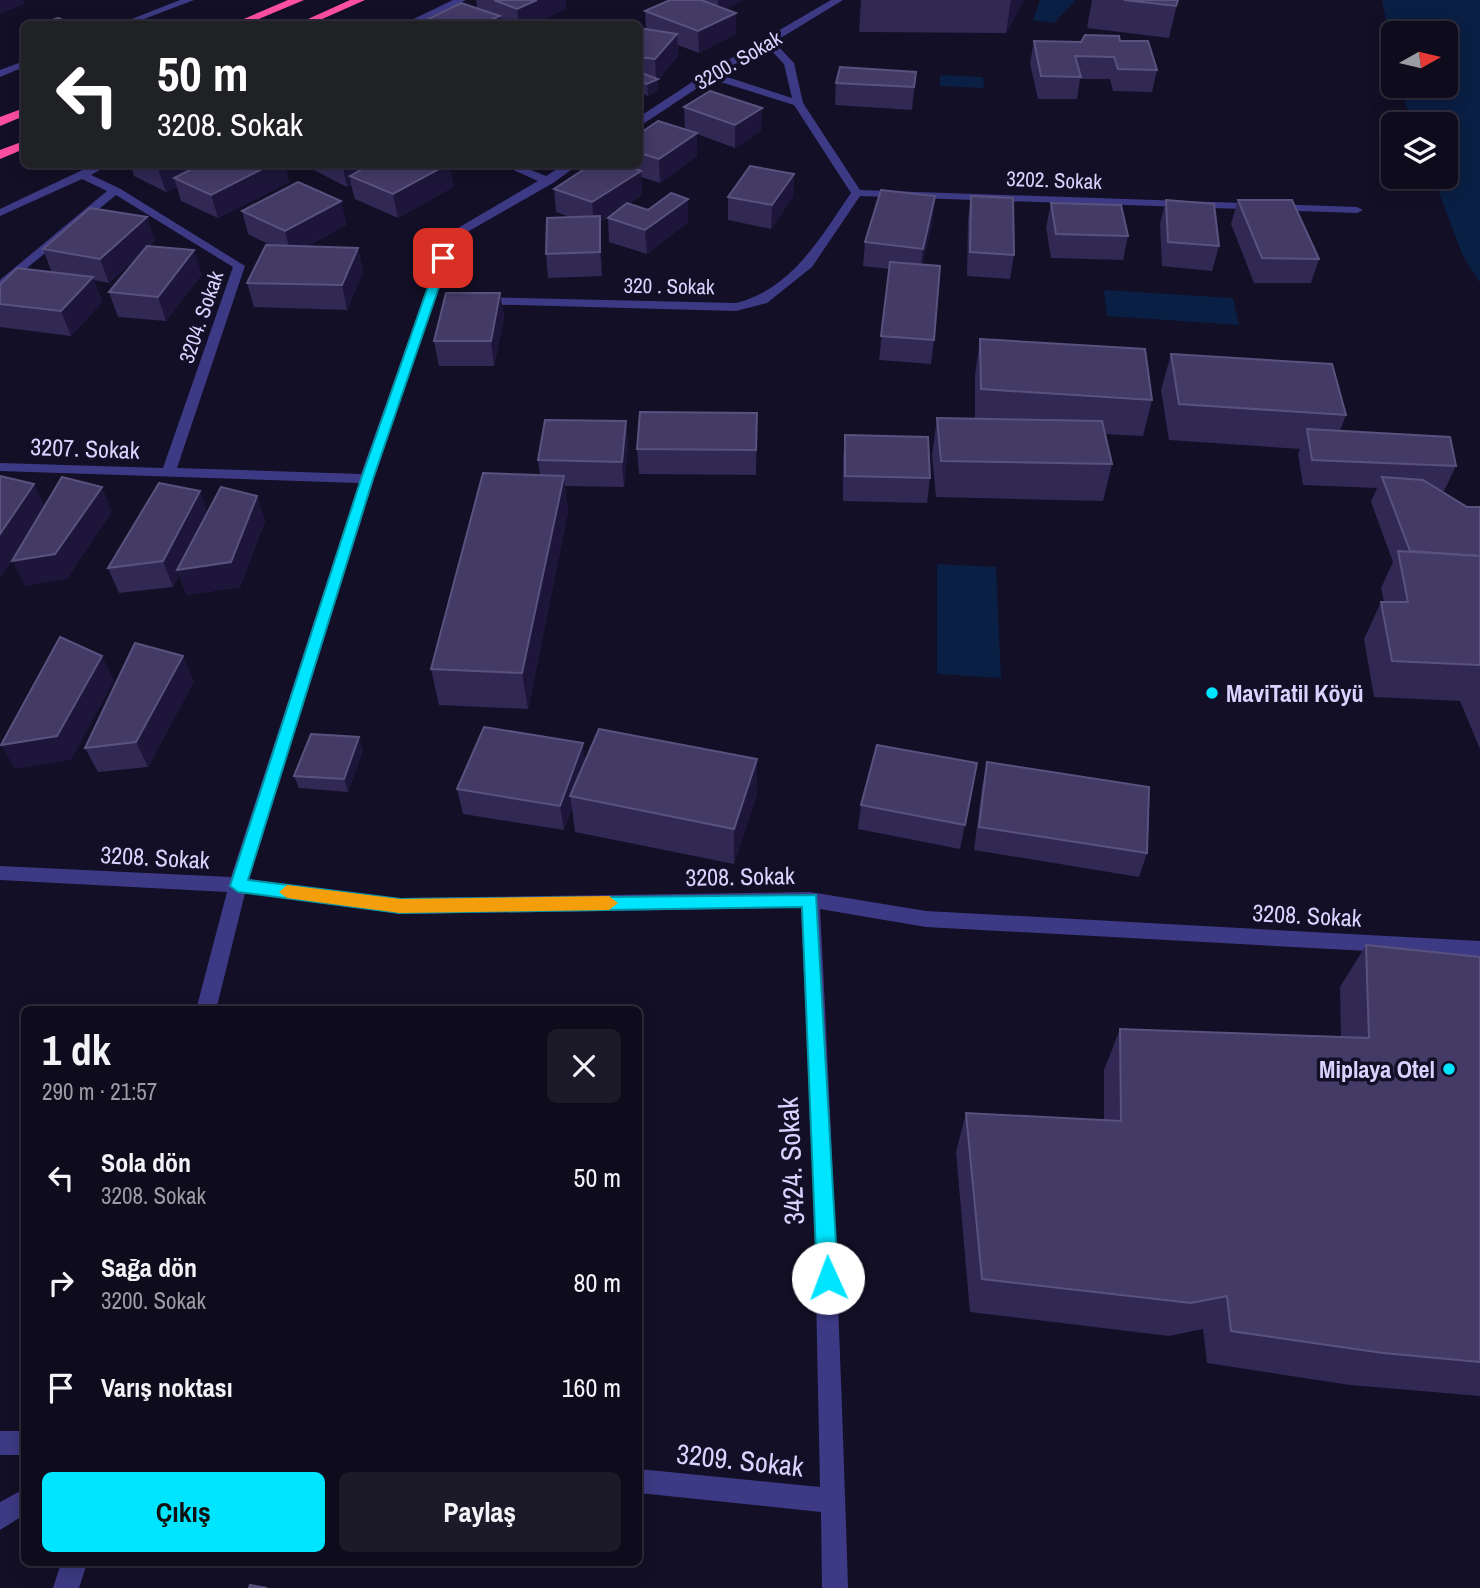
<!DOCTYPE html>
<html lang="tr">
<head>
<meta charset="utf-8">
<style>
	:root { --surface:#0e0b1c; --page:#1c1929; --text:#f1f3f6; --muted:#9b9ba3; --line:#2e2b3b; --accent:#00e5ff }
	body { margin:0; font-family:"Archivo Narrow",sans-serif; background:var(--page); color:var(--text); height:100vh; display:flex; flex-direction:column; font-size:26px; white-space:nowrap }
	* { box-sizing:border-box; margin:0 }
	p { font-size:23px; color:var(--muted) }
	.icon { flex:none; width:38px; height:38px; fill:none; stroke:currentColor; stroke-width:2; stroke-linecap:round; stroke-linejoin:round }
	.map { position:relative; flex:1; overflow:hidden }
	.sheet { position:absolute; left:21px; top:1006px; width:621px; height:560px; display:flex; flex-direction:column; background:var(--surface); border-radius:10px; box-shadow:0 4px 18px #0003,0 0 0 2px var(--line) }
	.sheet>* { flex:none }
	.hud { position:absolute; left:21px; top:21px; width:621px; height:147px; border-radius:10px; box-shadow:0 4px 18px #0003,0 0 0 2px var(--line); background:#202124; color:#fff; overflow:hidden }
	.needle { width:46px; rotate:82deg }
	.controls { position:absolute; left:1381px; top:21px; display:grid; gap:14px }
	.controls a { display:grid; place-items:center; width:77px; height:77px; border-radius:10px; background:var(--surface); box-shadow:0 4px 18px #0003,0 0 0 2px var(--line); font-size:35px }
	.pin { position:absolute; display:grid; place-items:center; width:60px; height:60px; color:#fff; margin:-30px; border-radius:14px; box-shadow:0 4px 10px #0006 }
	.me { position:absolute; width:77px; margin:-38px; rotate:358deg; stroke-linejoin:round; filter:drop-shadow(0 0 5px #0008) }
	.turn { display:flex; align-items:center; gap:24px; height:147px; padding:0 21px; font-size:32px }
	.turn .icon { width:91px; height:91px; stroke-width:2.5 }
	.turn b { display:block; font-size:49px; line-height:60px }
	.round { display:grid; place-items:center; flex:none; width:74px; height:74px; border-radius:10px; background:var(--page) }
	.headline { display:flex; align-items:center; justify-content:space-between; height:119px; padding:0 21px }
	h1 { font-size:42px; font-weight:700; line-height:52px }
	.button { display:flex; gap:14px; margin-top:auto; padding:14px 21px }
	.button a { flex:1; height:80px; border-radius:10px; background:var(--accent); color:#111; font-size:28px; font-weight:700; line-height:80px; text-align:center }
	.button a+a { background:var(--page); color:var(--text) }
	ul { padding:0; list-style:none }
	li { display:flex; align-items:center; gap:21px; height:105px; padding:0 21px }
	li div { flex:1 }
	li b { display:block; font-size:26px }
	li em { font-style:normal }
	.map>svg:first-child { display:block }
</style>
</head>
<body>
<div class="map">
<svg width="1480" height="1588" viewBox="0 0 1480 1588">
	<rect width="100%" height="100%" fill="#130f26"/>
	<g fill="#0a1f44">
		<polygon points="1040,0 1076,0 1054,23 1033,20"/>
		<polygon points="1382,0 1480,0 1480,283 1463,256 1433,177 1446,177 1446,124 1413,124 1399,86 1446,86 1446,33 1393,33 1393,56"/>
		<polygon points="940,75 983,77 984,88 940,86"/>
		<polygon points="1104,290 1233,298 1239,325 1107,316"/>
		<polygon points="937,564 996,567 1001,678 937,674"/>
	</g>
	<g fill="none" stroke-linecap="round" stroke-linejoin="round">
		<g fill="#3d3a85" fill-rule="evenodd">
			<polygon points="180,0 194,0 131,24 119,24"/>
			<polygon points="453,0 466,0 415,24 403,24"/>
			<path d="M831,0H843L774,42L794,63L803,103L860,190L1357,207L1363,210L1357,213L860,196L812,267L767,303L736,311L477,304V298L481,297L736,303C792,289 820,238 851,193L794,105L711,79L643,124L639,125V117L706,73ZM767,46L784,64L792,98L718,74Z"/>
			<polygon points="24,61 24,67 0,77 0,70"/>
			<path d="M95,164H110L91,175L119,188L245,266L177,468L361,474L446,235L538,181L500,164H516L546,176L565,164H579L553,183L455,239L374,479L249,879L400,898L810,892L926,911L1480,941V957L926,927L820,909C832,1135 841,1363 848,1588H822L821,1512L639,1493V1469L820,1487L814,1195L801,908L400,914L245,893L216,1010H196L227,892L0,880V866L231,877L359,483L0,471V463L163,468L233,267L116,195L0,290V280L107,191L82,179L0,216V209Z"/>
			<rect x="0" y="1431" width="24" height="24"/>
			<polygon points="24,1489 24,1515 0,1530 0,1502"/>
			<polygon points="61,1563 87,1563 79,1588 53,1588"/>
		</g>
		<g fill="#ff4fa3" fill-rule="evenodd">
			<polygon points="288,0 304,0 247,24 232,24"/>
			<polygon points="350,0 365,0 311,24 297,24"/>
			<polygon points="24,108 24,116 0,126 0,117"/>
			<polygon points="24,141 24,149 0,159 0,150"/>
		</g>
	</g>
	<g fill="#312854">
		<polygon points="476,0 565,0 566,9 533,24 504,24 501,23 501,24 423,24 422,22 477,8"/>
		<polygon points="670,0 743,0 727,9 736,13 736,34 699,53 678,45 678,56 658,80 658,90 648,96 639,92 639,28 646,30 645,11"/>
		<polygon points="861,0 1024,0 1006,33 859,32"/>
		<polygon points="1092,0 1178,0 1169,38 1087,28"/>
		<polygon points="1034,41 1081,42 1157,70 1152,92 1113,91 1110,79 1080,79 1077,99 1038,99 1030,63"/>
		<polygon points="916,72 912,110 835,105 836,83"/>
		<polygon points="684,107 762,108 761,131 735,148 697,134 697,156 660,183 641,177 642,194 628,204 688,222 647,254 609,242 608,218 617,211 600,222 602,276 548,278 546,254 570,217 556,212 554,189 592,164 639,164 639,134 685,129"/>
		<polygon points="131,164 285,164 289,182 218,218 181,201 177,187 166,192 134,176"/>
		<polygon points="302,164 450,164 453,187 398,218 355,199 351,185 347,187"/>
		<polygon points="794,174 793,197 771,229 728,220 728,197"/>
		<polygon points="971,196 1014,255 1010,279 967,276 968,219"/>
		<polygon points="1166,200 1219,246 1212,271 1162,266 1160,224"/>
		<polygon points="1238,200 1319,259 1311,283 1254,283 1231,224"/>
		<polygon points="341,201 346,225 306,247 358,248 363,272 347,310 254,307 247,283 272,246 248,234 242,211"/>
		<polygon points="1051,203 1128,236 1123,260 1051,258 1046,227"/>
		<polygon points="933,220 922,265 934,340 931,364 879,360 889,269 863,266 865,242"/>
		<polygon points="155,240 149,246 202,274 166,321 118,317 109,292 140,254 109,283 94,280 102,302 71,336 0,327 0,285 52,273 43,249"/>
		<polygon points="500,293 504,317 494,366 439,366 434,341"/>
		<polygon points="980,339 1152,400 1143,436 1105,434 1112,464 1103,501 936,497 932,455 937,418 975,419 975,375"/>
		<polygon points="1171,354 1346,415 1340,431 1456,466 1444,491 1441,491 1467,507 1480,507 1480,749 1460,701 1374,697 1364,639 1381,602 1384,602 1381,588 1393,562 1371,502 1377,488 1303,485 1298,454 1300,449 1169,440 1161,390"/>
		<polygon points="757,413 756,475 639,474 637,449"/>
		<polygon points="626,421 628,446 624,487 565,486 568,512 528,709 439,705 431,669 540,475 538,460"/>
		<polygon points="845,435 930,478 927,503 843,501 843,459"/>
		<polygon points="257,496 265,521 240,587 187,595 179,575 173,587 119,593 108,568 207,512"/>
		<polygon points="194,681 148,767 98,772 85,748"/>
		<polygon points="363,750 348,792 299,788 294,776"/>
		<polygon points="586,761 757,794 734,864 575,832 572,808 564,830 463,814 457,789"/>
		<polygon points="987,762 1147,853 1139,877 974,850 982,787"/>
		<polygon points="977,763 960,849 858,829 861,805"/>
		<polygon points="1366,945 1480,957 1480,1396 1350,1385 1207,1363 1203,1329 1169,1336 970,1312 956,1152 966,1113 1104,1120 1104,1070 1120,1029 1341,1037 1340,987"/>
	</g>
	<g fill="#1d163a">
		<polygon points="4,0 23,0 25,4 0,14 0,1"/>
		<polygon points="537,0 565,0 566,9 533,24 519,24 517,9"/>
		<polygon points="718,0 743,0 718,15"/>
		<polygon points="1011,0 1024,0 1006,33"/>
		<polygon points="736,13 736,34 699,53 698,31"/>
		<polygon points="500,16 501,24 482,24"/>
		<polygon points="677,34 678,56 658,80 658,90 648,96 647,84 656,80 655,59"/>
		<polygon points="762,108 761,131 735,148 735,125"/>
		<polygon points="697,133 697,156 660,183 659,159"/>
		<polygon points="168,164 226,164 174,178 177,187 166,192 158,169"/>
		<polygon points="272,164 285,164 289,182 218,218 211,195"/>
		<polygon points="342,164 393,164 350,176 351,185 347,187"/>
		<polygon points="448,164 450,164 453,187 398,218 393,194"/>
		<polygon points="641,171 642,194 600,222 602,276 600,252 594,226 592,202"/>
		<polygon points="794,174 793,197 771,229 772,205"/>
		<polygon points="935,196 933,220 920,273 923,249"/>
		<polygon points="688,199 688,222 647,254 645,230"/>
		<polygon points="341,201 346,225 291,255 285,231"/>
		<polygon points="147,217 155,240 109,283 100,259"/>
		<polygon points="358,248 363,272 347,310 342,285"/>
		<polygon points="194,250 202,274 166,321 158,297"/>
		<polygon points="93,277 102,302 71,336 61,311"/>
		<polygon points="500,293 504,317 494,366 491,341"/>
		<polygon points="626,421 628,446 624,487 622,462"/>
		<polygon points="564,476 568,512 528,709 522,673"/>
		<polygon points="34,484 46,509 102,487 112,512 67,579 25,586 12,561 1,577 0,577 0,534"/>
		<polygon points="200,491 209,517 257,496 265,521 240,587 187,595 179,575 173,587 163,561"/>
		<polygon points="102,656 114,681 71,760 15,769 1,745"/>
		<polygon points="183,656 194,681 148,767 136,742"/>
		<polygon points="359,737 363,750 348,792 344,779"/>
		<polygon points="583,743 586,767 570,796 572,808 564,830 560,806"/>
		<polygon points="757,759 757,794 734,864 734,829"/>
	</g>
	<g fill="#433a66" stroke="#5a527e" stroke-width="2">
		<polygon points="494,0 537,0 517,9"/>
		<polygon points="670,0 701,0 736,13 698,31 645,11"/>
		<polygon points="1124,0 1178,0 1176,6"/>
		<polygon points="461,3 500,16 482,24 431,24 422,22"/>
		<polygon points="58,18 68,22 60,24 41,24"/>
		<polygon points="639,28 677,34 655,59 639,57"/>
		<polygon points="1085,35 1119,36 1120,41 1148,41 1157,70 1118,69 1114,57 1075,56 1081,77 1041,76 1034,41 1081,42"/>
		<polygon points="840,67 916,72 914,87 836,83"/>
		<polygon points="639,72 658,79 647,84 639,81"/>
		<polygon points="710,91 762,108 735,125 684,107"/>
		<polygon points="658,121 697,133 659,159 639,153 639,134"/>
		<polygon points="150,164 168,164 158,169"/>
		<polygon points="202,164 272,164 211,195 174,178"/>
		<polygon points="371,164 448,164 393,194 350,176"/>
		<polygon points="592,164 623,164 641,171 592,202 554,189"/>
		<polygon points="750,166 794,174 772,205 728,197"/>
		<polygon points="298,182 341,201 285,231 242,211"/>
		<polygon points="881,190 935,196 923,249 865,242"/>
		<polygon points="671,193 688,199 645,230 608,218 627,203 648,210"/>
		<polygon points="971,196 1013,198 1014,255 970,252"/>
		<polygon points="1166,200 1214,204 1219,246 1168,242"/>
		<polygon points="1238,200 1292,200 1319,259 1262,258"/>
		<polygon points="1051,203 1121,205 1128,236 1056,234"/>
		<polygon points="90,208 147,217 100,259 43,249"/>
		<polygon points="600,216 600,252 546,254 547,218"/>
		<polygon points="266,245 358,248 342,285 247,283"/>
		<polygon points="147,246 194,250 158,297 109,292"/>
		<polygon points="890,262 940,266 934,340 881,336"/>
		<polygon points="17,268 93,277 61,311 0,304 0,285"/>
		<polygon points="446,293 500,293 491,341 434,341"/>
		<polygon points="980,339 1145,349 1152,400 981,389"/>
		<polygon points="1171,354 1332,364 1346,415 1179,404"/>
		<polygon points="640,412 757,413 756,450 637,449"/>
		<polygon points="937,418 1102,421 1112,464 941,461"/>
		<polygon points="545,420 626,421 622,462 538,460"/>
		<polygon points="1307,429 1450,437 1456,466 1312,460"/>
		<polygon points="845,435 928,437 930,478 845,476"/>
		<polygon points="483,473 564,476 522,673 431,669"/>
		<polygon points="0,476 34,484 0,534"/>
		<polygon points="62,477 102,487 55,554 12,561"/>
		<polygon points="1382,477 1423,480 1467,507 1480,507 1480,556 1410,551"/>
		<polygon points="159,483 200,491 163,561 108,568"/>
		<polygon points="221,487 257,496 231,562 177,570"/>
		<polygon points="1398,551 1480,556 1480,665 1392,661 1381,602 1408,602"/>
		<polygon points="60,637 102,656 57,736 1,745"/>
		<polygon points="135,643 183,656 136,742 85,748"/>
		<polygon points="484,727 583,743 560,806 457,789"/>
		<polygon points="599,729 757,759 734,829 570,796"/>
		<polygon points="311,734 359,737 344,779 294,776"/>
		<polygon points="877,745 977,763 965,825 861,805"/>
		<polygon points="987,762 1149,787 1147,853 979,827"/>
		<polygon points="1366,945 1480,957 1480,1362 1383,1353 1231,1331 1227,1296 1191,1303 982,1279 966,1113 1121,1121 1120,1029 1369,1038"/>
		<polygon points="250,1585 267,1588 249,1588"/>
	</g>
	<polygon fill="#00e5ff" stroke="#0095a6" stroke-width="2" points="443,255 449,258 373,479 248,880 400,899 816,895 838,1278 835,1286 828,1288 821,1286 817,1278 802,907 400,913 238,892 230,886 361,479 438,258"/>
	<polygon fill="#f59e0b" points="287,885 400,899 609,896 618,903 609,910 400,913 287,898 279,892"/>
	<g fill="#00e5ff" stroke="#130f26" stroke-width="2.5">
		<circle cx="1212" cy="693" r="7"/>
		<circle cx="1449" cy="1069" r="7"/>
	</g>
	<g text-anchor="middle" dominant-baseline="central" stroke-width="7" stroke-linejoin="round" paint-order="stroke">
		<g font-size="21" fill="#d9d4ff" stroke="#130f26">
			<text transform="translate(738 60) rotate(-30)">3200. Sokak</text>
			<text transform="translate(1054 180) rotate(2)">3202. Sokak</text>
			<text transform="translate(669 286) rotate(1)">320 . Sokak</text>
			<text transform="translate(201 317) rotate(-71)">3204. Sokak</text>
		</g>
		<g font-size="24" fill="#d9d4ff" stroke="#130f26">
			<text transform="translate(85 448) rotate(2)">3207. Sokak</text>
			<text transform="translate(155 857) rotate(3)">3208. Sokak</text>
			<text transform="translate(740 876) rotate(-1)">3208. Sokak</text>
			<text transform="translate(1307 915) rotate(3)">3208. Sokak</text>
		</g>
		<g font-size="24" font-weight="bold" fill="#d9d4ff" stroke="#130f26" text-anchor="start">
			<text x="1226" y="693">MaviTatil Köyü</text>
			<text x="1435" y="1069" text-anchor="end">Miplaya Otel</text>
		</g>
		<g font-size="28" fill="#d9d4ff" stroke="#130f26">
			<text transform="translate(791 1161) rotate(-93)">3424. Sokak</text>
			<text transform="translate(740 1460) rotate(6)">3209. Sokak</text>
		</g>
	</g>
</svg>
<div class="controls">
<a><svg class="needle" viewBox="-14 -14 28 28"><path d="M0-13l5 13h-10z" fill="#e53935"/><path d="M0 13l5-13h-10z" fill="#9b9ba3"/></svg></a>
<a><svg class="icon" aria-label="layers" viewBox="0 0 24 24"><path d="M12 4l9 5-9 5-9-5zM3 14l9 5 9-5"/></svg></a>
</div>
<div class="pin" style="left:443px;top:258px;background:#d93025"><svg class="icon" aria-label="arrive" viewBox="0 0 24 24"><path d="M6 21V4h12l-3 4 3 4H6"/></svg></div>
<svg class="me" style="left:828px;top:1278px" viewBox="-20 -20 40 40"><circle r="19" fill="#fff"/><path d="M0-13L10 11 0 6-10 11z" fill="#00e5ff"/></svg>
<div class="hud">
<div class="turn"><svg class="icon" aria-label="left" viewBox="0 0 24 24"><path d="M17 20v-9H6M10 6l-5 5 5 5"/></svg><div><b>50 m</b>3208. Sokak</div></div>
</div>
<section class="sheet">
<div class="headline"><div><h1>1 dk</h1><p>290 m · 21:57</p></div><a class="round"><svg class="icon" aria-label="close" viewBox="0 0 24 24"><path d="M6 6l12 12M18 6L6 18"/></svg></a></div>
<ul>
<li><svg class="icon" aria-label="left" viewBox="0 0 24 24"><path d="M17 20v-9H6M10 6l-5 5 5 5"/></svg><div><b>Sola dön</b><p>3208. Sokak</p></div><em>50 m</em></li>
<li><svg class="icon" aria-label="right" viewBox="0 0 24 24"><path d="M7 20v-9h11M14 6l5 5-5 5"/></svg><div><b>Sağa dön</b><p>3200. Sokak</p></div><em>80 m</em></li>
<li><svg class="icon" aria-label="arrive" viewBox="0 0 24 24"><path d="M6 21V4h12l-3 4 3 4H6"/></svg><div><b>Varış noktası</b></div><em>160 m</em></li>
</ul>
<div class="button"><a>Çıkış</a><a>Paylaş</a></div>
</section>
</div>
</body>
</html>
